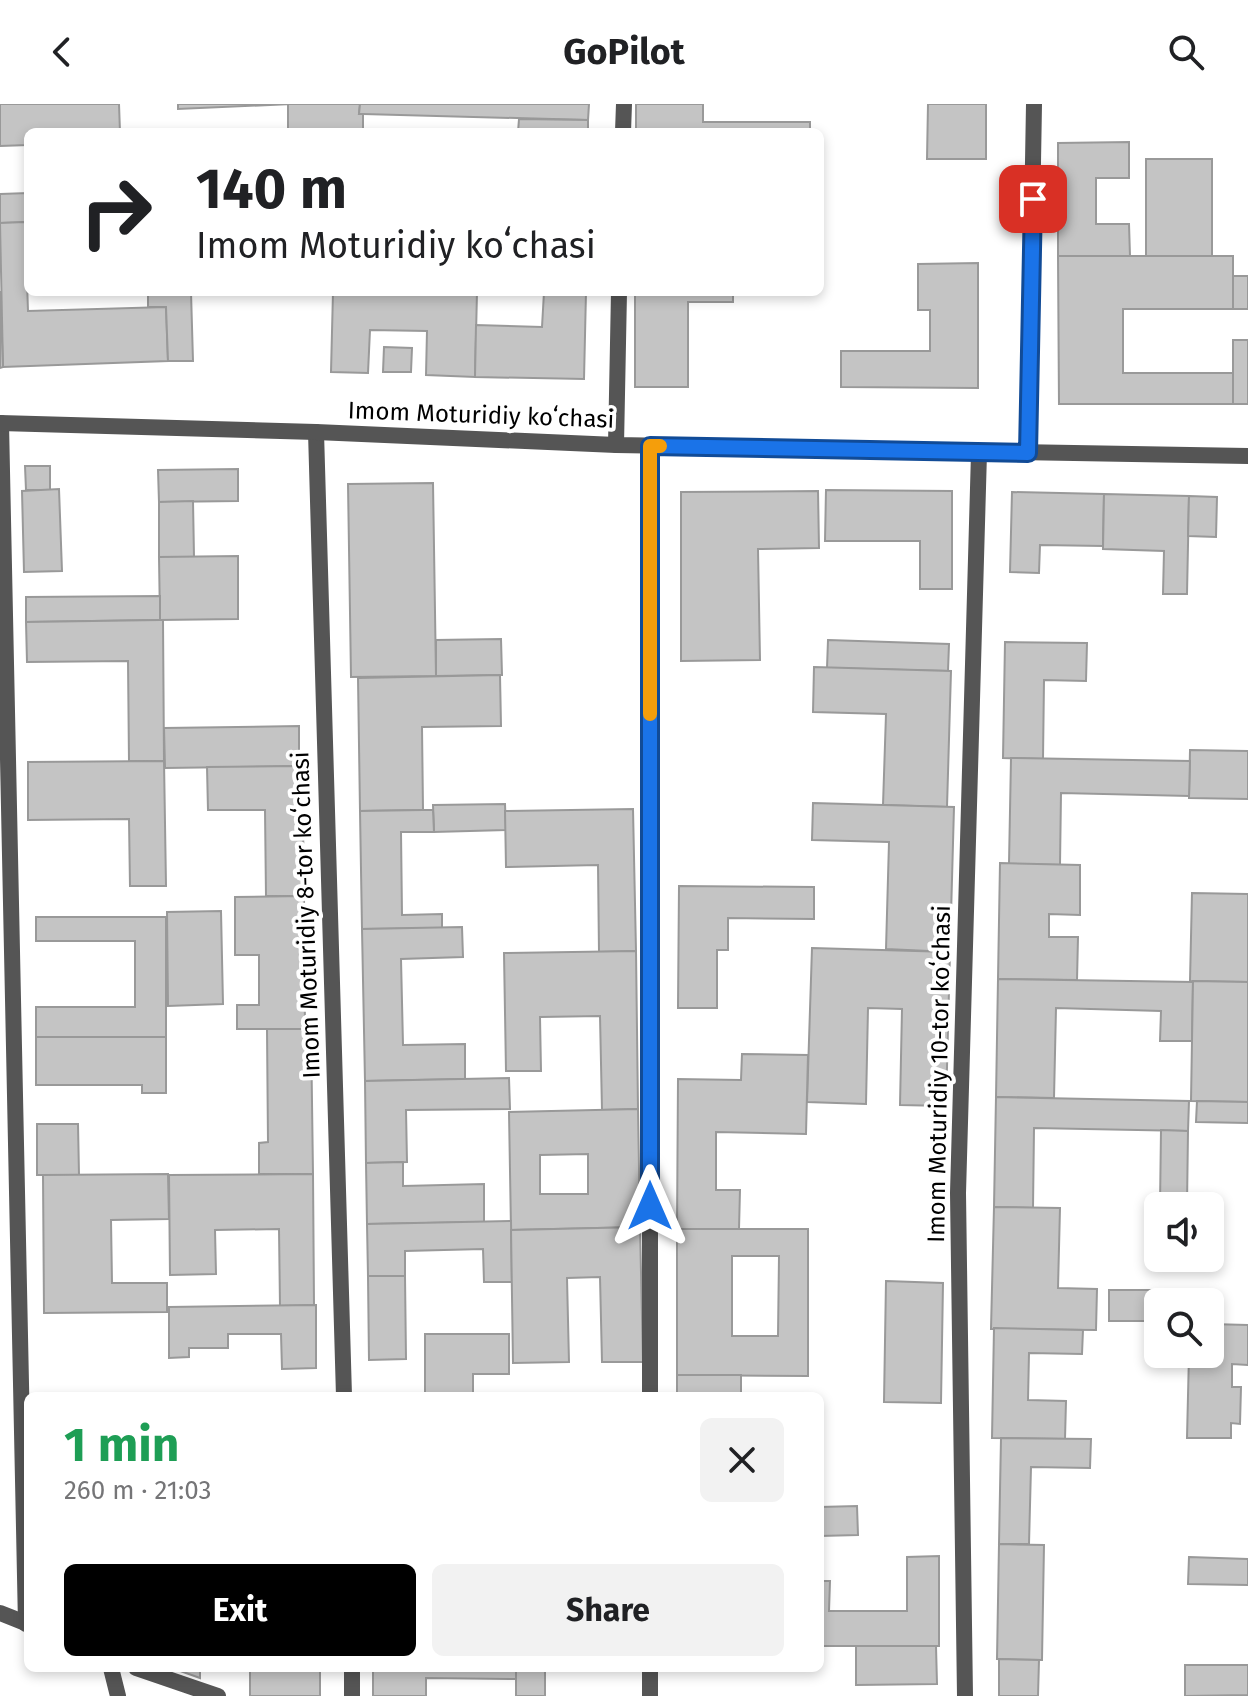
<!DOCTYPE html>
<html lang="en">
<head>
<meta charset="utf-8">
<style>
	:root { --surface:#fff; --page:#f2f2f2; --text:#202124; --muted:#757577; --accent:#000 }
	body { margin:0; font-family:"Fira Sans",sans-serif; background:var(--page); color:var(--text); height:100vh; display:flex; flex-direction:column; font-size:30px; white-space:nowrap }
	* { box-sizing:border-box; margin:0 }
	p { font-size:26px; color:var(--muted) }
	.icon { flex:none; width:44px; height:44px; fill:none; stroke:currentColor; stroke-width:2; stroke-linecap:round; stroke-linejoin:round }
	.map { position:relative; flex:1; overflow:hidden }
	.panel { position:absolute; left:24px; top:1288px; width:800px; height:280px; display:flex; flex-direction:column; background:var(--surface); border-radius:12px; box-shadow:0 4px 12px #0003 }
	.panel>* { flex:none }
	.hud { position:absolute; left:24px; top:24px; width:800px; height:168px; border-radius:12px; box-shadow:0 4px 12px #0003; background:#fff; color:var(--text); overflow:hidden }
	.tools { position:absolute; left:1144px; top:1088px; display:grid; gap:16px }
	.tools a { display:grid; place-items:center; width:80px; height:80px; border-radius:12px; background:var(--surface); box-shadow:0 4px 12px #0003; font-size:40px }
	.pin { position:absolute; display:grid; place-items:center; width:68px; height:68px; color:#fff; margin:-34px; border-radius:16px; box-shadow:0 4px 12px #0006 }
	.me { position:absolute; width:88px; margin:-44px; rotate:0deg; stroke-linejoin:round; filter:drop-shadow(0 0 6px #0008) }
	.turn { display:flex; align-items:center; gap:28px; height:168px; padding:0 40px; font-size:36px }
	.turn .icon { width:104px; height:104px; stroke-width:2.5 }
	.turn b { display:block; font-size:56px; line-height:68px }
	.round { display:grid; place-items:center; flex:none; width:84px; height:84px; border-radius:12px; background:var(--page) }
	.summary { display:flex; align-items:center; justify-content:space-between; height:136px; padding:0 40px }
	h1 { font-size:48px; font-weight:700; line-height:60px; color:#1e9e55 }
	.button { display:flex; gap:16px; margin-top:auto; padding:16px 40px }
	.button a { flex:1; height:92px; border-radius:12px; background:var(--accent); color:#fff; font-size:32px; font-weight:700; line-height:92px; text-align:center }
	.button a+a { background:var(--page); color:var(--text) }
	header { display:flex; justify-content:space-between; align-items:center; height:104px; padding:0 40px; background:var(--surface); font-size:36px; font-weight:700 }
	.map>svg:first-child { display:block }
</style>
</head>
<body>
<header><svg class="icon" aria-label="back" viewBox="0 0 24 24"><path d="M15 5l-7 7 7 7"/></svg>GoPilot<svg class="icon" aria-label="search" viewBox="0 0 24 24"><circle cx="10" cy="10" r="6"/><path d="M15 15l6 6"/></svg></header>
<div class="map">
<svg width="1248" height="1592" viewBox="0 0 1248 1592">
	<rect width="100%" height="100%" fill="#fff"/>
	<g fill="#c4c4c4" stroke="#999" stroke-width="2" fill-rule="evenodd">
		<polygon points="0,0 119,0 120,28 28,28 28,41 0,42"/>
		<polygon points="178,0 292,0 178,5"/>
		<polygon points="288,0 360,0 359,10 363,10 363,28 288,28"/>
		<polygon points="360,0 589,0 588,16 363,10 359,10"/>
		<polygon points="636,0 703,0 703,18 810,18 810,28 636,28"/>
		<polygon points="928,0 986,0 986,55 927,55"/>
		<polygon points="519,15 588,16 588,28 518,28"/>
		<polygon points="1129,38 1129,74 1096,74 1096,120 1129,120 1130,152 1058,152 1058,39"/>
		<rect x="1146" y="55" width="66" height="97"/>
		<polygon points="28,89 28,118 0,119 0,90"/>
		<polygon points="25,118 28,207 166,203 168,257 3,263 0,119"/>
		<polygon points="1058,152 1233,152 1233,205 1123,205 1123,269 1233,269 1233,300 1059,300"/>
		<polygon points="978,159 978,284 841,283 841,247 930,247 930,206 918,206 918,160"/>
		<rect x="1233" y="172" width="15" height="33"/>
		<polygon points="0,187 3,263 0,264"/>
		<polygon points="148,188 191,188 193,257 168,257 166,203 148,203"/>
		<polygon points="333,188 477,188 475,273 426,271 427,227 370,226 368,269 331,268"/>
		<polygon points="544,188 586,188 584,275 475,273 476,221 542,223"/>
		<polygon points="635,188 733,188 733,198 688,198 688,283 635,283"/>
		<rect x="1233" y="236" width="15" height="64"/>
		<polygon points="384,243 412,244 411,268 383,268"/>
		<polygon points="25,362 50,362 50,386 26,386"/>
		<polygon points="238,365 238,397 159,398 158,366"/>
		<polygon points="433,379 436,572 351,573 348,380"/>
		<polygon points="59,385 62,467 24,468 22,387"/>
		<polygon points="826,386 952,387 952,485 920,485 920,437 825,437"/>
		<polygon points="818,387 819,444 758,445 760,556 681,557 681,388"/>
		<polygon points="1012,388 1104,390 1103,442 1040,441 1039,469 1010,468"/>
		<polygon points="1104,390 1189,392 1187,490 1163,490 1164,447 1103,445"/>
		<polygon points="1189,392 1217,393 1216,433 1188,432"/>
		<polygon points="193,397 194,453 159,453 159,398"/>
		<polygon points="238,452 238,515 160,516 159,453"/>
		<polygon points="160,492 160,516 26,518 26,493"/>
		<polygon points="160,516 163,516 164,657 129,657 128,557 27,558 26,518"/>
		<polygon points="501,535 502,571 436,572 436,536"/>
		<polygon points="828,536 949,540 948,567 827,564"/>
		<polygon points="1005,538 1087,539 1086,577 1044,576 1043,655 1003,654"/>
		<polygon points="814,563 951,567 947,703 883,701 886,610 813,608"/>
		<polygon points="500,571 501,622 422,623 423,706 360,707 358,574"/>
		<polygon points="299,622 299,662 165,664 164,624"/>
		<polygon points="1190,646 1248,647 1248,695 1189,694"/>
		<polygon points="1011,654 1190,657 1189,692 1061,689 1060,761 1009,760"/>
		<polygon points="164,657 166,782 130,782 129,715 28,716 28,658"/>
		<polygon points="299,662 299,714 303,714 304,792 266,792 265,706 208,706 207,663"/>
		<polygon points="813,699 954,703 950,848 886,845 889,738 812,736"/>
		<polygon points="505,700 506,726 434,728 433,701"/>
		<polygon points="633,705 636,847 599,848 598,761 506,763 505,707"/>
		<polygon points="423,706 433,706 434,728 401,728 402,811 442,810 442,824 362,825 360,707"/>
		<polygon points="1000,759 1080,761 1080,811 1049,810 1049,833 1078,833 1077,876 998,875"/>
		<polygon points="679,782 814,783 814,815 728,814 728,846 717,846 717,904 678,904"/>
		<polygon points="1192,789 1248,790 1248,878 1190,877"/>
		<polygon points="304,792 305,925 237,925 237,901 259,901 259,851 235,851 235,793"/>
		<polygon points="221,807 223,900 168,902 167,808"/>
		<polygon points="36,813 166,813 166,933 36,933 36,903 135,903 135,837 36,837"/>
		<polygon points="462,823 463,853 401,855 403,941 465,940 465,975 365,977 362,825"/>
		<polygon points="812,844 950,848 946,1002 900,1001 902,905 868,904 866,1000 807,998"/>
		<polygon points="636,847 638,1005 602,1006 600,912 540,913 541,967 506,967 504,849"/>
		<polygon points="998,875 1193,878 1192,937 1160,937 1161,907 1056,904 1054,994 996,993"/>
		<polygon points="1193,877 1248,878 1248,998 1191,997"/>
		<polygon points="267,925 311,925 313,1070 259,1070 259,1039 268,1038"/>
		<polygon points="36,933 166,933 166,989 142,989 142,981 36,981"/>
		<polygon points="742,950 808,951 806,1030 716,1028 716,1086 740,1086 739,1125 677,1125 678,975 741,976"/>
		<polygon points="509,974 510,1005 406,1006 407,1058 366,1059 365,977"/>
		<polygon points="996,993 1189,997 1188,1027 1034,1024 1033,1104 994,1103"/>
		<polygon points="1197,997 1248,998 1248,1019 1196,1018"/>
		<path d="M638,1005L640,1123L511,1126L509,1008ZM588,1050V1090H540V1051Z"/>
		<polygon points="37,1020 78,1020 79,1071 37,1071"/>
		<polygon points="1161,1026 1188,1027 1187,1101 1160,1101"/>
		<polygon points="403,1058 403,1082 484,1080 484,1118 367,1120 366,1059"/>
		<polygon points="168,1070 169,1115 111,1116 112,1179 167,1179 167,1208 44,1209 43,1071"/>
		<polygon points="313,1070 314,1201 280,1202 279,1125 215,1126 216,1170 170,1171 169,1071"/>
		<polygon points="994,1103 1060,1104 1058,1184 1097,1185 1096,1226 991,1225"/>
		<polygon points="511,1117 512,1178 484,1178 483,1145 405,1147 405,1172 368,1172 367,1120"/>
		<polygon points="640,1123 643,1258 602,1258 600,1173 567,1174 569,1258 513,1259 511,1126"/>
		<path d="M677,1125H808V1272L677,1271ZM732,1152H779L778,1232H732Z"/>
		<polygon points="368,1172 405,1172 406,1255 369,1256"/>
		<polygon points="886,1177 943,1179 941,1299 884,1298"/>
		<polygon points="1109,1186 1190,1186 1190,1198 1158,1198 1158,1217 1109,1217"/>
		<polygon points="316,1201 316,1264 282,1265 281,1230 228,1230 228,1244 189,1244 189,1253 169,1254 169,1203"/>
		<polygon points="1210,1220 1248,1221 1248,1261 1232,1260 1232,1283 1241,1283 1240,1320 1231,1319 1231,1334 1187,1334 1189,1250 1210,1250"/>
		<polygon points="994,1224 1083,1226 1082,1250 1029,1249 1028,1296 1066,1297 1065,1335 992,1334"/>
		<polygon points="425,1230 509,1230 509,1270 473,1270 473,1289 425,1289"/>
		<rect x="677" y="1271" width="64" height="21"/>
		<polygon points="1001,1334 1091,1335 1090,1364 1031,1363 1029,1440 999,1440"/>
		<polygon points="857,1402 858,1431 820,1432 820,1403"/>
		<polygon points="999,1440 1044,1441 1042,1556 997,1555"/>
		<polygon points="939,1452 939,1542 820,1542 820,1477 830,1477 829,1507 907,1507 907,1453"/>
		<polygon points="1189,1453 1248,1455 1248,1481 1188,1480"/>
		<polygon points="856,1542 936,1542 937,1580 856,1581"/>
		<polygon points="999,1555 1039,1556 1038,1592 999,1592"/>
		<polygon points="1185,1561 1248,1561 1248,1591 1185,1592"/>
		<polygon points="172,1564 200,1564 200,1574"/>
		<rect x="250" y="1564" width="70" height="28"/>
		<polygon points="373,1564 516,1564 516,1575 426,1574 426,1592 373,1592"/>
		<rect x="516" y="1564" width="29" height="28"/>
	</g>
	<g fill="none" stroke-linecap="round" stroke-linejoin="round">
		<g stroke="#555" stroke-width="16">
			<polyline points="623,28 624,0"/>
			<polyline points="1,319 26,1520"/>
			<polyline points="316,328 344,1292"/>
			<polyline points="616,341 619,188"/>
			<polyline points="650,342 650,1292"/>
			<polyline points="1028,349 1034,0"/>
			<polyline points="0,1509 28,1520"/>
			<polyline points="111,1564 118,1592"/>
			<polyline points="136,1564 218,1592"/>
			<polyline points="352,1564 352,1592"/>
			<polyline points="650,1564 650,1592"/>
			<polyline points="965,1592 958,1089 979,349"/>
		</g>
		<polyline stroke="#555" stroke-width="16" points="0,319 316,328 616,341 1248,352"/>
	</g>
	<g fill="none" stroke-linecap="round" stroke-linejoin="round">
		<g stroke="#114b97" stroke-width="20">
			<polyline id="route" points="650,1102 650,342 1028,349 1033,95"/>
		</g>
		<use href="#route" stroke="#1a73e8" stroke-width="14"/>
		<polyline stroke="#f59e0b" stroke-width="14" points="650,610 650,342 660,342"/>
	</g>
	<g text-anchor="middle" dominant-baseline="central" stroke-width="8" stroke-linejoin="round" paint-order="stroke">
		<g font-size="24" fill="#000" stroke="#fff">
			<text transform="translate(481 311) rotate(2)">Imom Moturidiy koʻchasi</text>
			<text transform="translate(306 811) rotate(-92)">Imom Moturidiy 8-tor koʻchasi</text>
			<text transform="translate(939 970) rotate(-89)">Imom Moturidiy 10-tor koʻchasi</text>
		</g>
	</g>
</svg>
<div class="tools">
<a><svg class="icon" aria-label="sound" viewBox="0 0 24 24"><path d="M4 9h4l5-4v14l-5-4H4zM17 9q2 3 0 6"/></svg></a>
<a><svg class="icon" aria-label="search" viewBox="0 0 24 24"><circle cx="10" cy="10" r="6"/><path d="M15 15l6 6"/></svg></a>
</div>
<div class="pin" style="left:1033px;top:95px;background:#d93025"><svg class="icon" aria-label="arrive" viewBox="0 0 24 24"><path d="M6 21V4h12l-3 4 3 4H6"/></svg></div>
<svg class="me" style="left:650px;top:1102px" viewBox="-20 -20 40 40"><path d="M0-17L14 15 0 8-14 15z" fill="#1a73e8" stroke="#fff" stroke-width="4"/></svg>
<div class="hud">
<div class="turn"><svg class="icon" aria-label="right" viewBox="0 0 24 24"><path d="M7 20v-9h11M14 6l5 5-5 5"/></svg><div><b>140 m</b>Imom Moturidiy koʻchasi</div></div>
</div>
<section class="panel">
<div class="summary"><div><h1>1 min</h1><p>260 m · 21:03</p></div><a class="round"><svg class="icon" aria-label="close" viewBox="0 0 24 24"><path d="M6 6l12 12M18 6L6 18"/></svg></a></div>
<div class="button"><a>Exit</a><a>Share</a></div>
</section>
</div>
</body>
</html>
